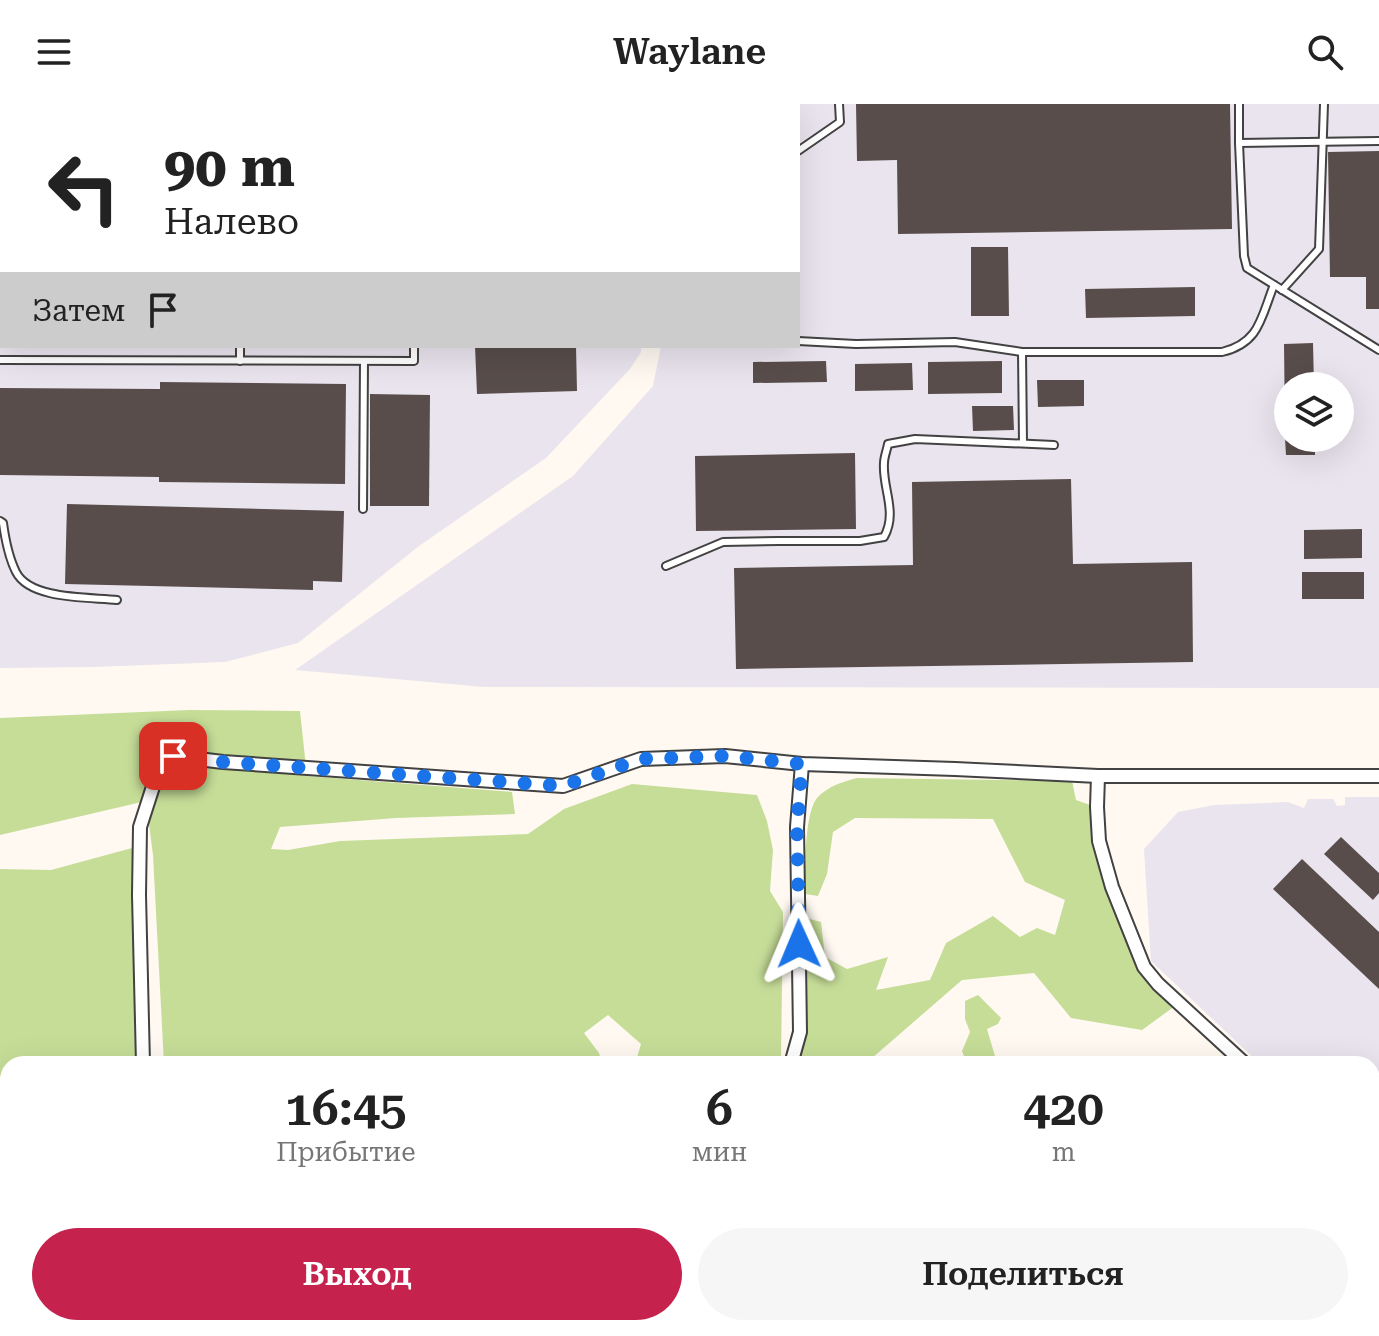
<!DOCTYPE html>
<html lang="ru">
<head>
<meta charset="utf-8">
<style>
	:root { --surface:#fff; --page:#f6f6f6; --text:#222; --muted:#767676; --accent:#c5224e }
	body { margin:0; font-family:"Roboto Serif",serif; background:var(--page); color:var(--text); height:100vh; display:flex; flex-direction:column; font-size:30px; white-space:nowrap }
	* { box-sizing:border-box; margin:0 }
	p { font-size:26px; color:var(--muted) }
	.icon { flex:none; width:44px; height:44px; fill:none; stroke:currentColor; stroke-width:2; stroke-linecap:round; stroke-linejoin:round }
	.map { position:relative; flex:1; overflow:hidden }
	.side { position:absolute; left:0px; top:952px; width:1380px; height:280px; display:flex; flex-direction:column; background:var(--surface); border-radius:24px 24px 0 0; box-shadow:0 8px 32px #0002 }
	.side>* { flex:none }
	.top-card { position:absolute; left:0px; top:0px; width:800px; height:244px; box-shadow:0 8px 32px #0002; background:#fff; color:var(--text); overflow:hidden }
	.buttons { position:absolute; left:1274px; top:268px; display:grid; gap:16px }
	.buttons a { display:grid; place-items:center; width:80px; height:80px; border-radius:50%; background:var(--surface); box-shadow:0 8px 32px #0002; font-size:40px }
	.pin { position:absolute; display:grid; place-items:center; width:68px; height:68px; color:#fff; margin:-34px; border-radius:16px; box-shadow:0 4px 12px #0006 }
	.me { position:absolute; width:88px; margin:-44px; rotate:359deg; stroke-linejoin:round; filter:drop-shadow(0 0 6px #0008) }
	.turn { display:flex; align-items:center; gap:28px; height:168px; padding:0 32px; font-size:36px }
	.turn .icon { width:104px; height:104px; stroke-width:2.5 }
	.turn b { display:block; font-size:56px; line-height:68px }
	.then { display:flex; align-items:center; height:76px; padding:0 32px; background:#0003; gap:16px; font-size:30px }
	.eta { display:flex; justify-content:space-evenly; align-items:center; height:136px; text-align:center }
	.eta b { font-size:48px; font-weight:600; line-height:56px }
	.button { display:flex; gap:16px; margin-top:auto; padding:16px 32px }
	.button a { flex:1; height:92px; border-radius:48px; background:var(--accent); color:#fff; font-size:32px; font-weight:600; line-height:92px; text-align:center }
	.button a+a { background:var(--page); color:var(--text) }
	header { display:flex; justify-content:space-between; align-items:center; height:104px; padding:0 32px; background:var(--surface); font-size:36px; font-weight:600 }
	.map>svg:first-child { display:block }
</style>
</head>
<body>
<header><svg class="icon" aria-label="menu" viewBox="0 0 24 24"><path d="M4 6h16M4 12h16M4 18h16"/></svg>Waylane<svg class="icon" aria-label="search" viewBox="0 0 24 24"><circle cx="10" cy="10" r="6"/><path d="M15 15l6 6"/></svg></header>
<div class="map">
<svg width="1379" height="1232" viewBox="0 0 1379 1232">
	<rect width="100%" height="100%" fill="#fff9f2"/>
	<g fill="#eae4ee" fill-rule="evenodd">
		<polygon points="0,0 642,0 642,2 2,2 2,242 641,242 641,248 630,265 546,354 419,442 298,539 225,558 94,563 0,564"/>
		<path d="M667,0H1379V584L484,583L295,566L573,372L653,282L661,242H798V2H667ZM1288,282H1340V334H1288Z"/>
		<polygon points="1345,693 1379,693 1379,1072 1372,1066 1372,960 1260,960 1151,857 1144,745 1178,708 1214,701 1288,698 1304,704 1308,695 1333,695 1337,702 1345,701"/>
	</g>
	<rect fill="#deebb9" x="197" y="1224" width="51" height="8"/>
	<g fill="#c6dd98">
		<polygon points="189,606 300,607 307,672 512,688 515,710 396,714 280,723 271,745 288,746 340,737 528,730 564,705 632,680 757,691 767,717 773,746 770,787 783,808 781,955 777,960 635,960 641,940 608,911 584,929 599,949 602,960 164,960 153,751 146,697 0,731 0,614"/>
		<path d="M857,674L1072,677L1076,696L1090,701L1093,737L1140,863L1175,902L1142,926L1071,914L1034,869L962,876L871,955L873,960H796L806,930V814L821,818L825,853L847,865L888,853L876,886L930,876L946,839L993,812L1020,833L1037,824L1055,831L1065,796L1025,778L993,715L855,714L833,728L827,770L818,792L805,790C805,768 804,710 817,694C828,682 842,678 857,674Z"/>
		<polygon points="132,744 137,942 135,960 8,960 8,972 0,972 0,765 51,766"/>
		<polygon points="978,891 1001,914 998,920 987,925 995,952 1035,952 1049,960 967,960 962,947 970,928 965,915 965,897"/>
		<polygon points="262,1224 375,1224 375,1232 263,1232"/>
	</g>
	<polygon fill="#fce0bc" points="56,1224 113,1224 115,1232 53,1232"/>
	<polygon fill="#b4eef8" stroke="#39b7d2" stroke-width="2" points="0,1180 8,1183 8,1224 44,1224 45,1232 0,1232"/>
	<g fill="#584d4b">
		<polygon points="856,0 1230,0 1232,125 898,130 897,56 857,57"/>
		<polygon points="1379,47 1379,205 1366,205 1366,173 1330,173 1328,48"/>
		<polygon points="971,143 1008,143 1009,212 971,212"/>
		<polygon points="1195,183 1195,212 1086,214 1085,185"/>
		<polygon points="1313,239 1314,282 1288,282 1288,326 1285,326 1284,240"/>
		<polygon points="475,242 576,242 577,287 477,290"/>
		<polygon points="826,257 827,278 753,279 753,258"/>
		<polygon points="1002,257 1002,289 928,290 928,258"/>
		<polygon points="912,259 913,286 855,287 855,260"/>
		<polygon points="1037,276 1084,276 1084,302 1038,303"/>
		<polygon points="160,278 346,280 345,380 159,378 159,373 0,371 0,284 160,285"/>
		<polygon points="370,290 430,291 429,402 370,402"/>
		<polygon points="972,302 1013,302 1014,326 973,327"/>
		<polygon points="1285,334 1315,334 1315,351 1286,351"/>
		<polygon points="855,349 856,425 696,427 695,352"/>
		<polygon points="1071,375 1073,460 1192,458 1193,558 736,565 734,464 913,461 912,378"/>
		<polygon points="67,400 344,407 342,478 313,477 313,486 65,480"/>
		<polygon points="1362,425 1362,454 1304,455 1304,426"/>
		<rect x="1302" y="468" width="62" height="27"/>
		<polygon points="1341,733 1379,769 1379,789 1373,796 1324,750"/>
		<polygon points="1302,755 1379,828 1379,885 1273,785"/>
		<polygon points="798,1224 812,1224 812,1230 798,1231"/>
		<polygon points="1352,1224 1366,1224 1368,1232 1353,1232"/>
	</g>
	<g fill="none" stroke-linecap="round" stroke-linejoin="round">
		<g stroke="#424242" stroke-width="10">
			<g id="lane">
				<polyline points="678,0 678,2"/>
				<polyline points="1239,0 1239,39 1379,37"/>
				<polyline points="241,2 241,0"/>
				<polyline points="415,2 415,0"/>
				<polyline points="1239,39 1244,152 1247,164 1379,246"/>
				<polyline points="798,47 840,18 839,0"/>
				<polyline points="1282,186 1319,145 1324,0"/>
				<path d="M798,237L856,240L955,238L1022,248H1222C1260,239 1261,213 1274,181"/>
				<polyline points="1022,248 1023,339"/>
				<polyline points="0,256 414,257 414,242"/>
				<polyline points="240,257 240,242"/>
				<polyline points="363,405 364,257"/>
				<path d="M0,417L3,419C5,434 9,454 16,468C30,496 90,493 117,496"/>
				<path d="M666,462L723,438L778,437H860L884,433C898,408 882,384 884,359C884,353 887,346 888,340L915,335L1054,341"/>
			</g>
		</g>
		<g stroke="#424242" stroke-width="16">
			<g id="street">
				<polyline points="1098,672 1097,703 1099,737 1112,783 1144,863 1158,880 1245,960"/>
				<polyline points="143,960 139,791 140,723 159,664 166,655 173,652 223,658 563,682 641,655 725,652 802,660 955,665 1098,672 1379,672"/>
				<polyline points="791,960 800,928 797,723 802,660"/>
				<polyline points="1372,1076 1379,1080"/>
				<polyline points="0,1144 8,1147"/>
				<polyline points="1372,1179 1379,1178"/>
			</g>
		</g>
		<use href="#lane" stroke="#fff" stroke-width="6"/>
		<use href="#street" stroke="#fff" stroke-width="12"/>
	</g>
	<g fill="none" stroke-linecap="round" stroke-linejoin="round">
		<polyline stroke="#1a73e8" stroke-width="14" stroke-dasharray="0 25.2" points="173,652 223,658 563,682 641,655 725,652 802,660 797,723 799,840"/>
	</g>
</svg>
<div class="buttons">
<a><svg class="icon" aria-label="layers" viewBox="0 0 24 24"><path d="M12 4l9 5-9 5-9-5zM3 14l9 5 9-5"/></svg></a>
</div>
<div class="pin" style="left:173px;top:652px;background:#d93025"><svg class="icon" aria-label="arrive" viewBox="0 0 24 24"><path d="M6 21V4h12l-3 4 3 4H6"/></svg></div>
<svg class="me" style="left:799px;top:840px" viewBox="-20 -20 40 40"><path d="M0-17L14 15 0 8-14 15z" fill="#1a73e8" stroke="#fff" stroke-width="4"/></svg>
<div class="top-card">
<div class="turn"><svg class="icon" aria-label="left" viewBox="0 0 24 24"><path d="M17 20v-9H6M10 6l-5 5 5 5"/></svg><div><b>90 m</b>Налево</div></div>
<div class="then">Затем<svg class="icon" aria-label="arrive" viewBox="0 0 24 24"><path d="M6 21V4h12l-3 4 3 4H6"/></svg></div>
</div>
<section class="side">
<div class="eta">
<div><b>16:45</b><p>Прибытие</p></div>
<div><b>6</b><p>мин</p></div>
<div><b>420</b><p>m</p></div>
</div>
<div class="button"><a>Выход</a><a>Поделиться</a></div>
</section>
</div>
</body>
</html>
